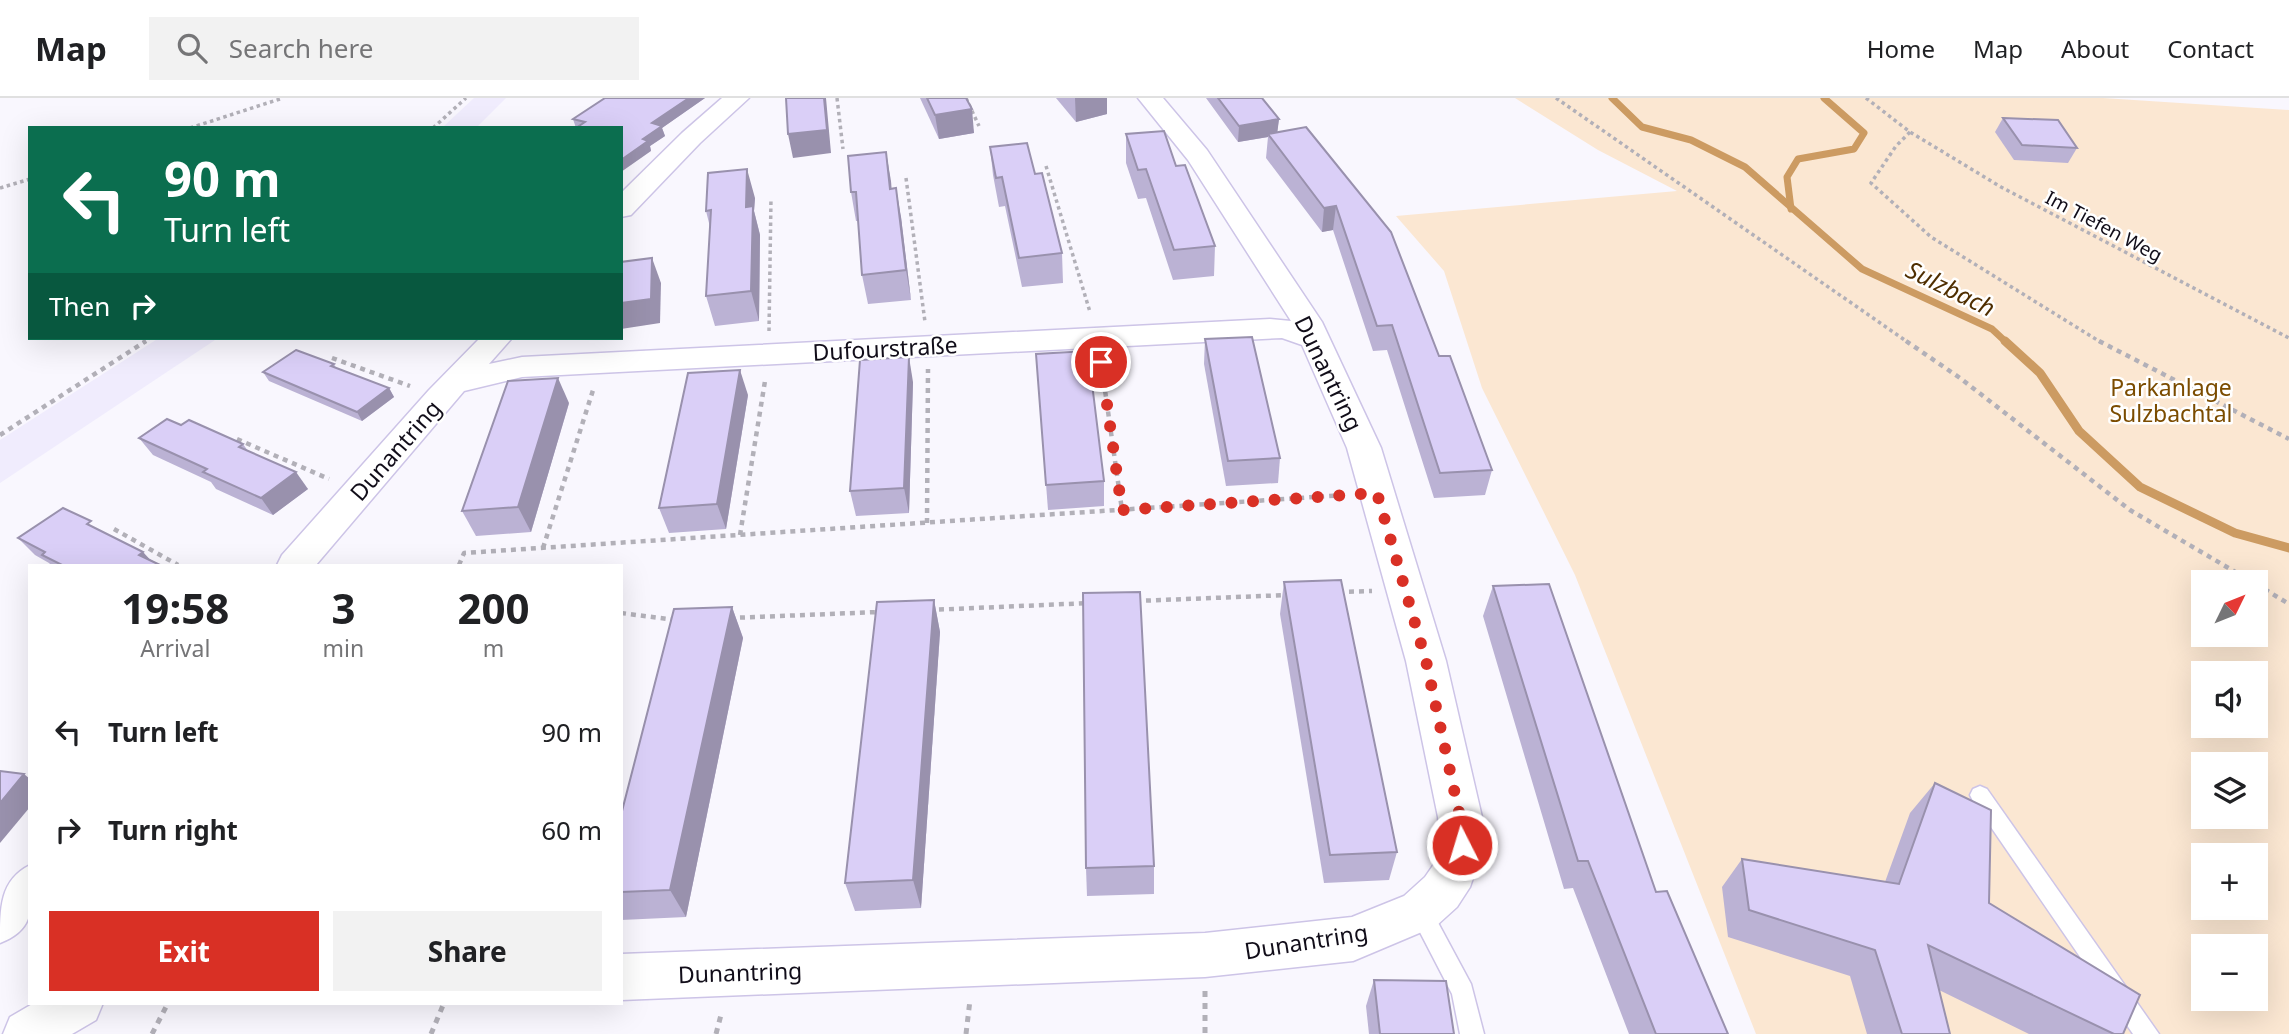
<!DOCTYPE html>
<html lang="en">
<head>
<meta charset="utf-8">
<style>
	:root { --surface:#fff; --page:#f2f2f2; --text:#202124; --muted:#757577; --line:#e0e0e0; --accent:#d93025 }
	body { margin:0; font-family:"Noto Sans",sans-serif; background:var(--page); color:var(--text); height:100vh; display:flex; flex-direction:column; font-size:26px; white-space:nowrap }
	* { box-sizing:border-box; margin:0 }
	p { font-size:23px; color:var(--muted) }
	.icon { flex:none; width:38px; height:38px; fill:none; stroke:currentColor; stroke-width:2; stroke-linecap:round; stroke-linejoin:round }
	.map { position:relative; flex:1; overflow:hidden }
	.drawer { position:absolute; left:28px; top:466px; width:595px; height:441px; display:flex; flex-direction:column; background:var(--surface); border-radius:0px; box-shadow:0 7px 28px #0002 }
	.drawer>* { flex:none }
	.banner { position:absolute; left:28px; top:28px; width:595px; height:214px; border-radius:0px; box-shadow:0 7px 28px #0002; background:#0b6e4f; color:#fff; overflow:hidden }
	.needle { width:46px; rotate:47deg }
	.tools { position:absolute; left:2191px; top:472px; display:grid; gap:14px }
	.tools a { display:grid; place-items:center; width:77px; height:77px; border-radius:0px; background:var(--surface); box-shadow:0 7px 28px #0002; font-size:35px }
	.pin { position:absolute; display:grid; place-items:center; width:60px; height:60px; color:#fff; margin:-30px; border:4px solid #fff; border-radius:50%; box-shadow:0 2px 7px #0007 }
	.me { position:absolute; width:77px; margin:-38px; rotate:355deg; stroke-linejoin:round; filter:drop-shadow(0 0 5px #0008) }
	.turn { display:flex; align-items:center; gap:24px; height:147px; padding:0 21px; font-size:32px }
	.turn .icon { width:91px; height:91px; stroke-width:2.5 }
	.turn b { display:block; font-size:49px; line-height:60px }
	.then { display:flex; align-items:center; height:66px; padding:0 21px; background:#0003; gap:14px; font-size:26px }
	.eta { display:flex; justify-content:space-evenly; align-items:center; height:119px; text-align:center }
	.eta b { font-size:42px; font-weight:700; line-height:49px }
	.cta { display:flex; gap:14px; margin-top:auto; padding:14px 21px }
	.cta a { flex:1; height:80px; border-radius:0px; background:var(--accent); color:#fff; font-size:28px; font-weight:700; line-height:80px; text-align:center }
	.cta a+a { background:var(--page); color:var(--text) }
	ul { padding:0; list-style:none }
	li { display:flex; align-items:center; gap:21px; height:98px; padding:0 21px }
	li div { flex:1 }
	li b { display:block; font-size:26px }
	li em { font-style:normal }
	header { display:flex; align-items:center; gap:42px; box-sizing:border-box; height:98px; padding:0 35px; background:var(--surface); border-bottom:2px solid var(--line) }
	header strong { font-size:33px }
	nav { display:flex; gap:38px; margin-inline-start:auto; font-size:24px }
	.search { width:490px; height:63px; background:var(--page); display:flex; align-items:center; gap:18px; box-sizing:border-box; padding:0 24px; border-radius:0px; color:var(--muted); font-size:26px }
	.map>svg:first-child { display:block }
</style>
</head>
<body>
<header>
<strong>Map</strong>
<div class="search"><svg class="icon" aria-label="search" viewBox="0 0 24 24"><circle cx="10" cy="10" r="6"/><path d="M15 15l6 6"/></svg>Search here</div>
<nav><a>Home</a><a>Map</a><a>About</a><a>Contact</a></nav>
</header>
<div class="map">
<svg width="2289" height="936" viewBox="0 0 2289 936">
	<rect width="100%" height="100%" fill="#f9f7fe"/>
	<g fill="#f0ecfd">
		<polygon points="474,0 506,0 476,30 442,30"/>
		<polygon points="159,240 218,240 0,385 0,342"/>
	</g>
	<path fill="#fbe7d2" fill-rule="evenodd" d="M1515,0H2103L2289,12V936H1756L1575,477L1482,290L1444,173L1396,118L1677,93L1598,52ZM2203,485H2256V537H2203ZM2203,576H2256V628H2203ZM2203,667H2256V719H2203ZM2203,758H2256V810H2203ZM2203,849H2256V901H2203Z"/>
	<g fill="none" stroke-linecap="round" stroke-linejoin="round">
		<g stroke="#cc9b62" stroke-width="7">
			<polyline points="1612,0 1642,29 1691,42 1745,69 1862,171 1992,231 2007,245"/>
			<polyline points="1791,111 1787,79 1798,61 1854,51 1864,35 1824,0"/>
		</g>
		<polyline stroke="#cc9b62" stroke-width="9" points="2005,243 2040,275 2079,333 2140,389 2235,435 2289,450"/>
		<g stroke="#cdc4e7" stroke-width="3">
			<g id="lane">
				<polygon points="1980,688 1987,691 2159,936 2133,936 1973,703 1970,697 1973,691"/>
				<polygon points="1420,803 1428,806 1471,886 1484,936 1460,936 1452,896 1409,813 1412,806"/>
			</g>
		</g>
		<g stroke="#cdc4e7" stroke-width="3">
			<g id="street">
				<polygon points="722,0 749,0 700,45 631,117 621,119 621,95 682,35"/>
				<polygon points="1138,0 1163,0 1207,52 1322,224 1381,350 1446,563 1482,719 1484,747 1470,789 1457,809 1436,828 1353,863 1205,879 621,902 621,856 1205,835 1352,819 1404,798 1425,779 1434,766 1440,747 1438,719 1406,563 1347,350 1302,247 1282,240 522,279 464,293 316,467 277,467 282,457 429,292 480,240 512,240 489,266 522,259 1270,221 1291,223 1188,62"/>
				<path d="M30,767C30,803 40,830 0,845C0,809 0,782 30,767Z"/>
				<polygon points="34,905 103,905 96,922 72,936 3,936 10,919"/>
			</g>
		</g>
		<g stroke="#b2b0b8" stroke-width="3.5" stroke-dasharray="3.5 3.5" stroke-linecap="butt">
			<polyline points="837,0 843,51"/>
			<polyline points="966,0 979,28"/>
			<polyline points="1556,0 1909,245"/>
			<polyline points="1866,0 1910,34 2001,89 2289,240"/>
			<polyline points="190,30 283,0"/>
			<polyline points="433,30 466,0"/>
			<polyline points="1910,34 1896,48 1871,85 1931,139 2102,245"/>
			<polyline points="1046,68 1090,214"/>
			<polyline points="906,80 925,224"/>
			<polyline points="0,90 30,81"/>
			<polyline points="769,233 771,100"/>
			<polyline points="143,245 150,240"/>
		</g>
		<g stroke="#b2b0b8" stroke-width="4.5" stroke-dasharray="5 5" stroke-linecap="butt">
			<polyline points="1906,243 1960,280 2130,412 2254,485"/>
			<polyline points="2099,243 2289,341"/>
			<polyline points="332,260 410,288"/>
			<polyline points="1101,264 1122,412"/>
			<polyline points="0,337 146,243"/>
			<polyline points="237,341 329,381"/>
			<polyline points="927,425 928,271"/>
			<polyline points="114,431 178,467"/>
			<polyline points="740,437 765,283"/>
			<polyline points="543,450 594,289"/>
			<polyline points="459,467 464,455 1345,397"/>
			<polyline points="2256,486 2289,506"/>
			<polyline points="1339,494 1372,493"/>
			<polyline points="1136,503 1288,497"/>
			<polyline points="929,512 1089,505"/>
			<polyline points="621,515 676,522"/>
			<polyline points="730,520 879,514"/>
		</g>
		<g stroke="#b2b0b8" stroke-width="5" stroke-dasharray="6 6" stroke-linecap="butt">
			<polyline points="1205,893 1205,936"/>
			<polyline points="152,936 168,905"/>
			<polyline points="431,936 444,905"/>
			<polyline points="716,936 722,913"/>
			<polyline points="966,936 970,902"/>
		</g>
		<use href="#lane" fill="#fff" fill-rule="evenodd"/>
		<use href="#street" fill="#fff" fill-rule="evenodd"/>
	</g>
	<g fill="#bbb2d4">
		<polygon points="605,0 705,0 662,30 665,38 650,48 651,53 576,30 573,21"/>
		<polygon points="920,0 966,0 974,35 939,41"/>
		<polygon points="1056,0 1107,0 1107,16 1076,24"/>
		<polygon points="1206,0 1262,0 1279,21 1277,34 1306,29 1439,258 1492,372 1485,397 1434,400 1387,252 1373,253 1333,132 1322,134 1266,60 1268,39 1238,44"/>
		<polygon points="2003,20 2077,50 2068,65 2014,62 1995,34"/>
		<polygon points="1126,36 1176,68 1215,148 1214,178 1173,182 1146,100 1138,101 1126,65"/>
		<polygon points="990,49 1035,76 1062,155 1063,185 1022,189 1005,108 999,109 993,77"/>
		<polygon points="891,83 891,90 901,119 911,202 868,206 862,177 858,123 856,123 851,94"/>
		<polygon points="755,100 754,113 760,137 759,223 715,228 706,198 710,129 706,113"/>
		<polygon points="1205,241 1280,360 1278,385 1226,388 1204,266"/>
		<polygon points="1036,256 1104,383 1104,408 1048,412"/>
		<polygon points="334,266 336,270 389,290 394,299 362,323 269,283 263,274"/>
		<polygon points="913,284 909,415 856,418 850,393"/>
		<polygon points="748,297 726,431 669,435 659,410"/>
		<polygon points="569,305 531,434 476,438 462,413"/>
		<polygon points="181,327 243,346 248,353 308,391 273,417 216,391 211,384 153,357 139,340"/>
		<polygon points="97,431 160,467 51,467 49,465 35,457 18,440"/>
		<polygon points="1284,484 1397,754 1389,782 1324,785 1280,516"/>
		<polygon points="1493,488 1656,794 1728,936 1629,936 1573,790 1564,791 1483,518"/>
		<polygon points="934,502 940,534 921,810 855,813 845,785"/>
		<polygon points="732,509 743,540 686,819 621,822 621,717"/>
		<polygon points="1935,685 1989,805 2123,936 2029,936 1939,892 1950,936 1867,936 1850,878 1728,839 1722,789 1742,761 1885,784 1910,715"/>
		<polygon points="1154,768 1154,796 1087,798 1086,770"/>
		<polygon points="1374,882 1454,936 1369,936 1366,908"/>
	</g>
	<g fill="#9991ad">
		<polygon points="689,0 705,0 662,30 665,38 650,48 651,53 621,74 621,62 643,41 652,25"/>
		<polygon points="824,0 826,0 831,55 793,60 788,36"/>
		<polygon points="1075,0 1107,0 1107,16 1076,24"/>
		<polygon points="972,11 974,35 939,41 935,17"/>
		<polygon points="1279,21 1277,37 1268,36 1268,39 1238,44 1239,28"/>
		<polygon points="886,54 891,83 894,120 890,91"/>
		<polygon points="747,71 755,100 754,113 760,137 759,223 751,193 746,109"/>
		<polygon points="896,90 901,119 911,202 906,172"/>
		<polygon points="1336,108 1333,132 1322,134 1324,110"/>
		<polygon points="652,160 661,185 660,225 621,231 621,205"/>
		<polygon points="909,259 913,284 909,415 904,390"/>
		<polygon points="740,272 748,297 726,431 717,406"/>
		<polygon points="558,280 569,305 531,434 518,409"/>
		<polygon points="389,290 394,299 362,323 357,314"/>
		<polygon points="296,374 308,391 273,417 261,400"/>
		<polygon points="143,454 155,467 139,457"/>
		<polygon points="934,502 940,534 921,810 913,782"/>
		<polygon points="732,509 743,540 686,819 670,792"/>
		<polygon points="24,676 30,681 30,709 0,745 0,705"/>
	</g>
	<g fill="#dacff7" stroke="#9991ad" stroke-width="2">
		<polygon points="605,0 689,0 652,25 662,28 643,41 648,43 621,62 621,30 576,30 585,24 573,21"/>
		<polygon points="786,0 824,0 827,32 788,36"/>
		<polygon points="927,0 966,0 972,11 935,17"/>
		<polygon points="1218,0 1262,0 1279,21 1239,28"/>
		<polygon points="2003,20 2058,22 2077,50 2022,47"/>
		<polygon points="1306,29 1391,134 1439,258 1450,258 1492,372 1440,375 1392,227 1377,228 1336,108 1324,110 1268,36"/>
		<polygon points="1164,33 1176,68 1185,67 1215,148 1174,152 1146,71 1138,72 1126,36"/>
		<polygon points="1027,45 1035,76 1042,75 1062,155 1019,160 1002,79 996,80 990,49"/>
		<polygon points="886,54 890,91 896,90 906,172 862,177 856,94 851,94 848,58"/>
		<polygon points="747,71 746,109 753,108 751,193 706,198 711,112 706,113 708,75"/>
		<polygon points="652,160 651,201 621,205 621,164"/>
		<polygon points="1252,239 1280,360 1228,363 1205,241"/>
		<polygon points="296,252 334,266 331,268 389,290 357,314 263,274"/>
		<polygon points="1088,253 1104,383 1046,387 1036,256"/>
		<polygon points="909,259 904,390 850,393 860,262"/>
		<polygon points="740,272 717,406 659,410 688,275"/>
		<polygon points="558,280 518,409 462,413 508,283"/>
		<polygon points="167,321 181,327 189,322 243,346 239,349 296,374 261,400 203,374 207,371 139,340"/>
		<polygon points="63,410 91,423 87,426 143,454 139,457 160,467 62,467 42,457 45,454 18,440"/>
		<polygon points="1341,482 1397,754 1330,757 1284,484"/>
		<polygon points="1549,486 1656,794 1667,793 1728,936 1656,936 1588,763 1578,763 1493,488"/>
		<polygon points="1140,494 1154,768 1086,770 1083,495"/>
		<polygon points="934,502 913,782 845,785 877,504"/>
		<polygon points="732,509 670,792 621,794 621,717 674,511"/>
		<polygon points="0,673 24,676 0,705"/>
		<polygon points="1935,685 1991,712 1989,805 2140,897 2123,936 2114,936 1928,847 1950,936 1902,936 1875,852 1749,812 1742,761 1899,786"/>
		<polygon points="1374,882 1446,883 1454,936 1380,936"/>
	</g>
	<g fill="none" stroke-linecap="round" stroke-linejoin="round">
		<polyline stroke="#d93025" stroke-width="12" stroke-dasharray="0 21.6" points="1101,264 1122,412 1377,395 1426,563 1460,719 1462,747"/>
	</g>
	<g text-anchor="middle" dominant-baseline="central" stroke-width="5" stroke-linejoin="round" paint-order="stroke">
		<g font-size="19" fill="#110d19" stroke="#fff">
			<text transform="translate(2104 128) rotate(28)">Im Tiefen Weg</text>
		</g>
		<g font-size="23" fill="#110d19" stroke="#fff">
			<text transform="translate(885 250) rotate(-3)">Dufourstraße</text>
			<text transform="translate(1329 275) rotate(64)">Dunantring</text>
			<text transform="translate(395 352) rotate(-49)">Dunantring</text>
			<text transform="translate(1306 843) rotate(-9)">Dunantring</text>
			<text transform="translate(740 874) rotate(-2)">Dunantring</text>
		</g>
		<g font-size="23" fill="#7b4c00" stroke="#fff">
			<text x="2171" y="289">Parkanlage<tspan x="2171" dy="26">Sulzbachtal</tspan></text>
		</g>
		<g font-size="24" font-style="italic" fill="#4f2e00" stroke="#fff">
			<text transform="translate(1951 190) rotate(26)">Sulzbach</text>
		</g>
	</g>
</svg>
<div class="tools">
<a><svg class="needle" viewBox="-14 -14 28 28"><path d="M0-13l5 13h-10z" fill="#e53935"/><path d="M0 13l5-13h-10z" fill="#757577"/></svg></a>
<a><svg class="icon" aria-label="sound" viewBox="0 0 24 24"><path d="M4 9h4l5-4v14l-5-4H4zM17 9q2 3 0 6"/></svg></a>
<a><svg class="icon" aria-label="layers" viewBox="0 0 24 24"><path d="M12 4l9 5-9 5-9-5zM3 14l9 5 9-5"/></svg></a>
<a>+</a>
<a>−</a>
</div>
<div class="pin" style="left:1101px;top:264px;background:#d93025"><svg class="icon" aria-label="arrive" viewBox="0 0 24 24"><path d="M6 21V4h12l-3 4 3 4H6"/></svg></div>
<svg class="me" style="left:1462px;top:747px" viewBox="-20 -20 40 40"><circle r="17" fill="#d93025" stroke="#fff" stroke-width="3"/><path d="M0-11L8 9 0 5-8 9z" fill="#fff"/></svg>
<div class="banner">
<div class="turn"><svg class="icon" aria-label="left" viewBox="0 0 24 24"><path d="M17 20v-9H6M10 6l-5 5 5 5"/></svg><div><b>90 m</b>Turn left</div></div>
<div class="then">Then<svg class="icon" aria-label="right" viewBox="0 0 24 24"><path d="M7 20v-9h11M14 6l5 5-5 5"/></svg></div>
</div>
<section class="drawer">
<div class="eta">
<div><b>19:58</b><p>Arrival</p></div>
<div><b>3</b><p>min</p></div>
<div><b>200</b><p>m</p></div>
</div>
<ul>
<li><svg class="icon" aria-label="left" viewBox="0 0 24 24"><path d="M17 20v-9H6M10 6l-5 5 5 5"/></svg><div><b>Turn left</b></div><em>90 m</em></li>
<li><svg class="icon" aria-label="right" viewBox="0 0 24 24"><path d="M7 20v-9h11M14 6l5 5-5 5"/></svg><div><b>Turn right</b></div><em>60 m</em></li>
</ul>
<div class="cta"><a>Exit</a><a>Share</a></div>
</section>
</div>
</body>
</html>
